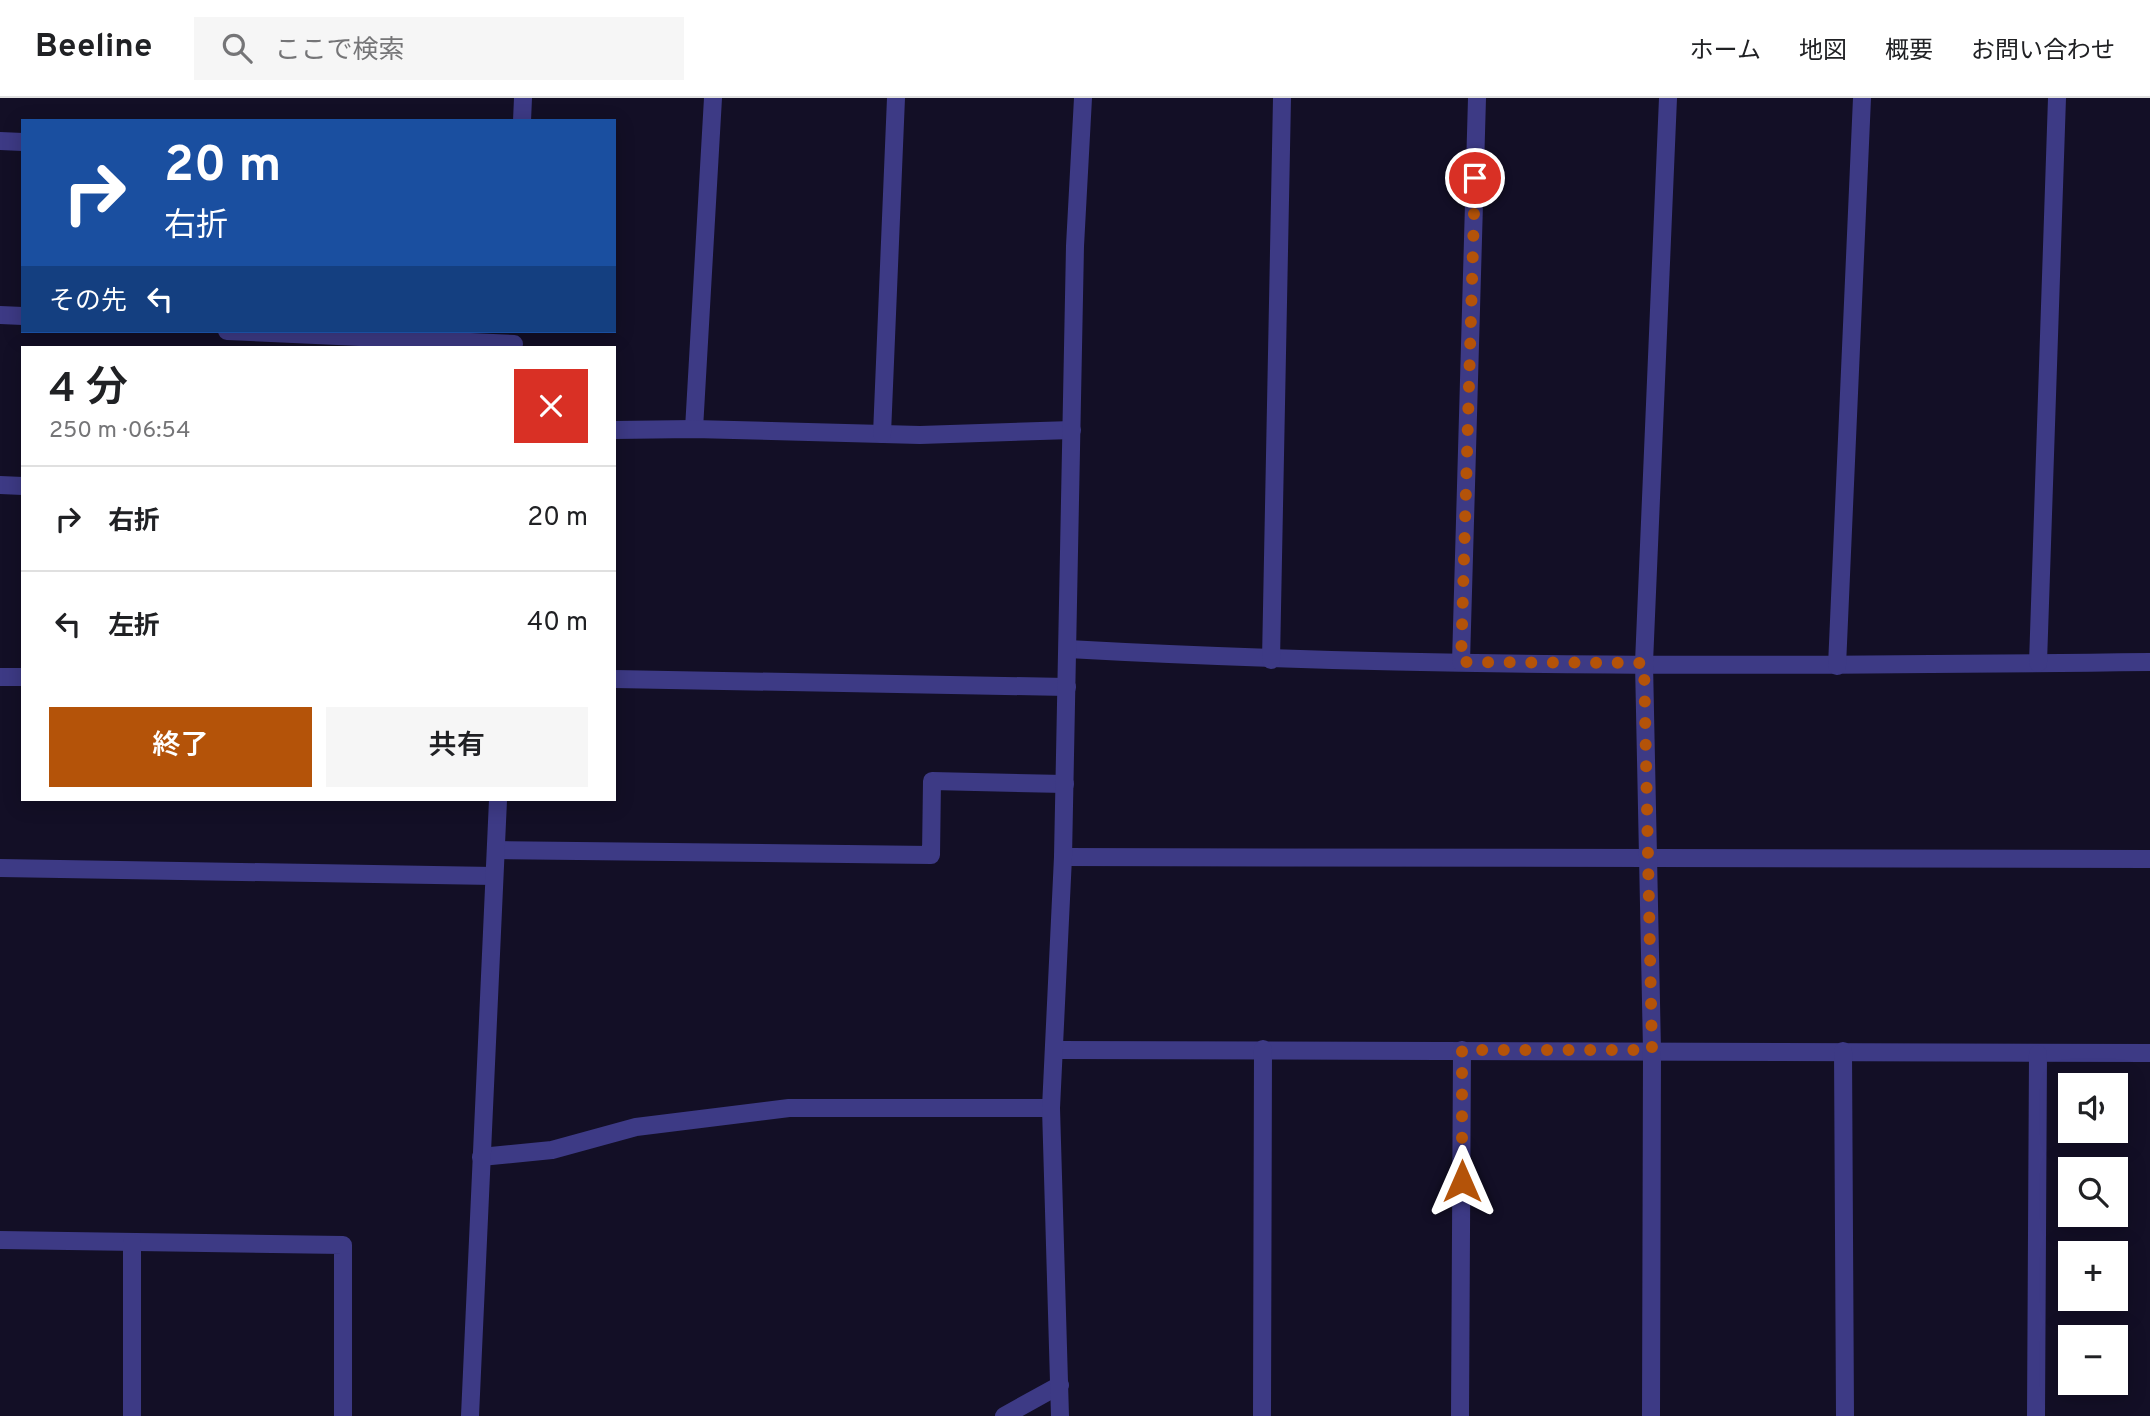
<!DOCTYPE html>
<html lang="ja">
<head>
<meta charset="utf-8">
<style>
	:root { --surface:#fff; --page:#f6f6f6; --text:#202124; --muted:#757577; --line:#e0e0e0; --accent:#b45309 }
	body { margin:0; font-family:Overpass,"Noto Sans JP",sans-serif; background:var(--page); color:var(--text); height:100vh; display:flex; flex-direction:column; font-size:26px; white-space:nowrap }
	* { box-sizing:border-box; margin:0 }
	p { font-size:23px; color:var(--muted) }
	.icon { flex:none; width:38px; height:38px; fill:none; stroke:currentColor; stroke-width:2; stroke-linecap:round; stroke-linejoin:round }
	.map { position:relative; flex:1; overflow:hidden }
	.drawer { position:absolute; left:21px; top:248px; width:595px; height:455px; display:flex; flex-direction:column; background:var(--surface); border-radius:0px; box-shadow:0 4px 18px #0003 }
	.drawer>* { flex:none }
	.hud { position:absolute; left:21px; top:21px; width:595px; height:214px; border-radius:0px; box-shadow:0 4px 18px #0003; background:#1a4fa0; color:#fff; overflow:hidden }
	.controls { position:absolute; left:2058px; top:975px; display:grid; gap:14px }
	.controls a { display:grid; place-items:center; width:70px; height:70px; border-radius:0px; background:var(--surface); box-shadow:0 4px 18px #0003; font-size:35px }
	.pin { position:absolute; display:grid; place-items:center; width:60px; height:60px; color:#fff; margin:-30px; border:4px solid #fff; border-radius:50%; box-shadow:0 2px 7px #0007 }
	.me { position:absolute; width:77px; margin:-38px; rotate:0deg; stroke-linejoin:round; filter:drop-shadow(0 0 5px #0008) }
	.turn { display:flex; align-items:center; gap:24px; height:147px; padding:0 28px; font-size:32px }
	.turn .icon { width:91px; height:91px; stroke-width:2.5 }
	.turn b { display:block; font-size:49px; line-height:60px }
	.then { display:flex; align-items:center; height:66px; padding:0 28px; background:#0003; gap:14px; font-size:26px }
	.round { display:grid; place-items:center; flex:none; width:74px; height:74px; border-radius:0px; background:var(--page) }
	.summary { display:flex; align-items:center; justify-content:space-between; height:119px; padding:0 28px }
	h1 { font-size:42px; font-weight:600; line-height:52px }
	.primary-button { display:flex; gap:14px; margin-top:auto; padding:14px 28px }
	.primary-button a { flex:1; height:80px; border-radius:0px; background:var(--accent); color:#fff; font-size:28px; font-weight:600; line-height:80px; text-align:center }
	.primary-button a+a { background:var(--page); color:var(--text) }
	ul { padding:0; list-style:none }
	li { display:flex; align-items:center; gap:21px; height:105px; padding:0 28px; border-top:2px solid var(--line) }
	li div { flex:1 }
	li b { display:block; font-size:26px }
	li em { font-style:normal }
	header { display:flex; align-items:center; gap:42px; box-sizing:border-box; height:98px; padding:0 35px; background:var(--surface); border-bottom:2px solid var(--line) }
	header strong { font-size:33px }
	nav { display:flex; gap:38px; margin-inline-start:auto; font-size:24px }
	.search { width:490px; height:63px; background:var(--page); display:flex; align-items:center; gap:18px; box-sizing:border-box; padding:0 24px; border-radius:0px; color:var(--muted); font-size:26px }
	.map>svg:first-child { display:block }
</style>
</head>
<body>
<header>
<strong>Beeline</strong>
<div class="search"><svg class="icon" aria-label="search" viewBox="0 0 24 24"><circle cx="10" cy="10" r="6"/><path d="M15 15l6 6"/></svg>ここで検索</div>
<nav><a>ホーム</a><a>地図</a><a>概要</a><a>お問い合わせ</a></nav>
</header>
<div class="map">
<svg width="2150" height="1318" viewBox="0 0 2150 1318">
	<rect width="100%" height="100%" fill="#130f26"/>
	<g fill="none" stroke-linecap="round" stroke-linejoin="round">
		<g stroke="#3d3a85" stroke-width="18">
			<polyline points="522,23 523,0"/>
			<polyline points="0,43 23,44"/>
			<polyline points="0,217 23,218"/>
			<polyline points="227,233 514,246"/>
			<polyline points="694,331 713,0"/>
			<polyline points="614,332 694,331 920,337 1072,332"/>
			<polyline points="882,336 896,0"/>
			<polyline points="0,387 23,388"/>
			<path d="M1068,551C1428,571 1789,568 2150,564"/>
			<polyline points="1271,562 1282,0"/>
			<polyline points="1461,564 1477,0"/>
			<polyline points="2038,565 2057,0"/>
			<polyline points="1837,568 1862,0"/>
			<polyline points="0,579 23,579"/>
			<polyline points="614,581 1067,589"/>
			<polyline points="496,752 931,757 932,683 1065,686"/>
			<polyline points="1063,759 2150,761"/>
			<polyline points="0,770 494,778"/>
			<polyline points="1056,952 2150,955"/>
			<polyline points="1843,953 1845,1318"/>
			<polyline points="481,1059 552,1052 636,1029 789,1010 1051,1010"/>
			<polyline points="0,1142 343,1147 343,1318"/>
			<polyline points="132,1318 132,1144"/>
			<polyline points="470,1318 498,702"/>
			<polyline points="1004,1318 1060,1287"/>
			<polyline points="1060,1318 1051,1010 1063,759 1075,148 1083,0"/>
			<polyline points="1262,1318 1263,951"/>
			<polyline points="1460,1318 1462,952"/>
			<polyline points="1651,1318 1652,952 1644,565 1668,0"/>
			<polyline points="2036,1318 2038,956"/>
		</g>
	</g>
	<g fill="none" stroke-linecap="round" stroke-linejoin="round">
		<polyline stroke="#b45309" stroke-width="12" stroke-dasharray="0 21.6" points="1462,1083 1462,952 1652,952 1644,565 1461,564 1475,80"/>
	</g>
</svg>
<div class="controls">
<a><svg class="icon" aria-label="sound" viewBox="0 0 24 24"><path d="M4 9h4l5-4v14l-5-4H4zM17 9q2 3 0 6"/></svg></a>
<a><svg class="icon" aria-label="search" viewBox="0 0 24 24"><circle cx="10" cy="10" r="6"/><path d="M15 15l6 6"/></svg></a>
<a>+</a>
<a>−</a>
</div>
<div class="pin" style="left:1475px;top:80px;background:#d93025"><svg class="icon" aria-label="arrive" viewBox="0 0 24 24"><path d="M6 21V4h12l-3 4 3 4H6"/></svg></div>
<svg class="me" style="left:1462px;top:1083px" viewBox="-20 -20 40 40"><path d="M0-17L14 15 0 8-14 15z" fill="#b45309" stroke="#fff" stroke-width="4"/></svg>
<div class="hud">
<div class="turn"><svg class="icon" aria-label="right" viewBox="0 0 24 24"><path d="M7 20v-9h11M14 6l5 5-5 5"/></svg><div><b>20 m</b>右折</div></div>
<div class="then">その先<svg class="icon" aria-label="left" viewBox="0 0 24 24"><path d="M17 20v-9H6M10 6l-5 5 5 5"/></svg></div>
</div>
<section class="drawer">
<div class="summary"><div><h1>4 分</h1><p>250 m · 06:54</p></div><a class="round" style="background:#d93025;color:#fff"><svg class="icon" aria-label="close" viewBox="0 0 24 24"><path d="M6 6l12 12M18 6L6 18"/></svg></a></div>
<ul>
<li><svg class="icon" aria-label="right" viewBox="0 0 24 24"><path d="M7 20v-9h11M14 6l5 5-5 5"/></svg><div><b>右折</b></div><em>20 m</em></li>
<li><svg class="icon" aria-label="left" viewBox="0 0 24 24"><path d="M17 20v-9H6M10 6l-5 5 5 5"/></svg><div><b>左折</b></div><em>40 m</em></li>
</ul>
<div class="primary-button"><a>終了</a><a>共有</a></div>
</section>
</div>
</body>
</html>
